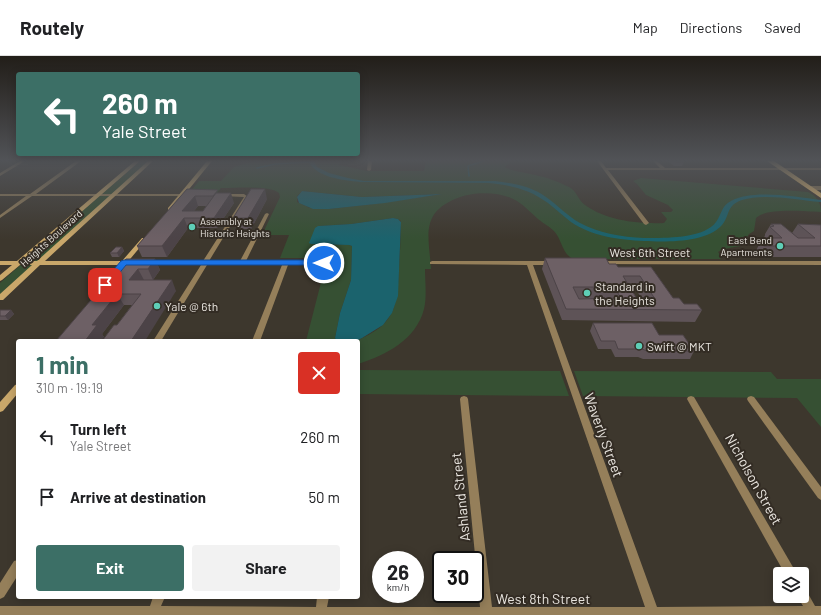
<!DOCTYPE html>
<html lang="en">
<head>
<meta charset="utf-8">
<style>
	:root { --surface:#fff; --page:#f2f2f2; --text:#202124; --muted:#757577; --line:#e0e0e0; --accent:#3c6f66 }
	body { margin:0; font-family:Barlow,sans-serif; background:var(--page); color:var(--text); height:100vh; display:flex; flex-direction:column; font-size:15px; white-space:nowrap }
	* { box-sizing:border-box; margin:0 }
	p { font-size:13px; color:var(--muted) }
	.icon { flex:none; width:22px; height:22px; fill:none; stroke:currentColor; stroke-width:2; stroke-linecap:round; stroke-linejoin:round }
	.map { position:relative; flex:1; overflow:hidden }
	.panel { position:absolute; left:16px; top:283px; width:344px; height:260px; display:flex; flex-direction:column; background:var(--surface); border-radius:4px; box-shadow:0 2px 10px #0003 }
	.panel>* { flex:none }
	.banner { position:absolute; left:16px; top:16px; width:344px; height:84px; border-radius:4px; box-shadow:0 2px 10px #0003; background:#3c6f66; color:#fff; overflow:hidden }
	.buttons { position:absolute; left:773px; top:511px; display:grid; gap:8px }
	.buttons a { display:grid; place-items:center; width:36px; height:36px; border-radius:4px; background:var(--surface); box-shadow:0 2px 10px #0003; font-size:20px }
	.speed { position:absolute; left:372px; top:495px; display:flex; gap:8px; font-size:20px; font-weight:700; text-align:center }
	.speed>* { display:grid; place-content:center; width:52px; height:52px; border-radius:50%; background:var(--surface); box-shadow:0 2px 10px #0003; line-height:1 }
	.speed small { font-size:10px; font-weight:400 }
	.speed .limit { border:2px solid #111; border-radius:6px; background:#fff; color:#111 }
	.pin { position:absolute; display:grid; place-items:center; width:34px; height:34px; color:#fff; margin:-17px; border-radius:8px; box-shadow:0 2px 6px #0006 }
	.me { position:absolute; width:44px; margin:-22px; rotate:270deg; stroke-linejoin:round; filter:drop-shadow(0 0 3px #0008) }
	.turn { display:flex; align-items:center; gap:14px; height:84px; padding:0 20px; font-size:18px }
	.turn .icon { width:52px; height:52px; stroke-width:2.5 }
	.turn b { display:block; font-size:28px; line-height:34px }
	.round { display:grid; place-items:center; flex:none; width:42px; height:42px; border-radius:4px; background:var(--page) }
	.summary { display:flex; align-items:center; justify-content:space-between; height:68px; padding:0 20px }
	h1 { font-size:24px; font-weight:700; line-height:30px; color:var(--accent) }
	.button { display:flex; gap:8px; margin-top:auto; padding:8px 20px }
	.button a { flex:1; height:46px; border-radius:4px; background:var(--accent); color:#fff; font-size:16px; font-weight:700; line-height:46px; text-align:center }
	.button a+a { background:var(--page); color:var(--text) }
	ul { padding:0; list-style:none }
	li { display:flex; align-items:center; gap:12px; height:60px; padding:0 20px }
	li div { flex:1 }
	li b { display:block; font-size:15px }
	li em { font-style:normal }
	header { display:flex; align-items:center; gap:24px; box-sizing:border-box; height:56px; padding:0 20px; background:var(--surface); border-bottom:1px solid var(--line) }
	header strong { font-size:19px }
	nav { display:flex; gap:22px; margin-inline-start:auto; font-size:14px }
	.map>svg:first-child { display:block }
</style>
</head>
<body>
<header>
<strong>Routely</strong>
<nav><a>Map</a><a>Directions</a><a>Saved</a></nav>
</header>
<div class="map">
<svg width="821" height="559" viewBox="0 0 821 559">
	<rect width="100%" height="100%" fill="#3d372d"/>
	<g fill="#365033" fill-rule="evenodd">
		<polygon points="140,105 150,105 0,240 0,227"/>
		<path d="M254,105H342L339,109L367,115H424L426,105H512L505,111C514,116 525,116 535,119C546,121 559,126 569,131C577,135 578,144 585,149C607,165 639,168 664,167L667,163L661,156H671L673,154L668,149L646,139L637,128L633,125L641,122L808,136C817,140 821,147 821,156C805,156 768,151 756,162L754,175L749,178L741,190L723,193L718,196L722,201L720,203H574C564,200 562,187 557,179C553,172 544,168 538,163C531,157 525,150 517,145C501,135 473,135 455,143C420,158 429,181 431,213H425C425,226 427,240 424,253C416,284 386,299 358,308V285H356C396,268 397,251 399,212C400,196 401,180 401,165L398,163L393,162L351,168L318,170L310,188L349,189L352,190L351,224L340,257L335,282L337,285H306L327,203L325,202H280L289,179H262L280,141L279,137C269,129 234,132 221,132L216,138L190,136L199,125H221L234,111ZM302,135L362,141L442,138L374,148L329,153L310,152L297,146V140Z"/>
		<polygon points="358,314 560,315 569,340 358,338"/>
		<polygon points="574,315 771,316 777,323 821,323 821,371 797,342 583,340"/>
	</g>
	<g fill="#1b636d">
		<path d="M308,105H314L317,111L329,117L348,122L364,125H495C512,127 531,130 546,141C558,149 567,160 580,167C599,177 622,181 644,182C663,182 704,183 716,166C722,158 721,150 731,145C754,133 796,141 821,144V146C796,144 767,137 742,144C726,149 730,160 722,169C706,187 666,186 644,185C620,184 591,180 571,166C563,160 556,153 548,147C529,133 510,129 488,127L360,126C343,124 317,122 308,105Z"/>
		<polygon points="302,135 362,141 442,138 385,147 329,153 313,153 299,147 297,141"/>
		<polygon points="393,162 398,163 401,166 398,240 392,257 383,269 362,282 356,285 337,285 335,282 340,257 351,224 352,190 349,189 311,188 309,187 315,172 318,170 351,168"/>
	</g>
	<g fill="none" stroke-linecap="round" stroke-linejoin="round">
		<g stroke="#1b636d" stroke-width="1.5">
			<polyline points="257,112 275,108 309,106"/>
			<polyline points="469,120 468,110 484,105"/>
		</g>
		<g fill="#957f5a" fill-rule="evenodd">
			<polygon points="20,105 25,105 0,120 0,117"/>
			<polygon points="76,105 81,105 36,138 188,138 190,139 188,140 32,140 0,162 0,159 26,140 0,140 0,138 30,138"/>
			<polygon points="368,105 372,105 371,114 369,115 367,114"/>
			<polygon points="597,105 601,105 606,112 660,112 653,105 657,105 665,112 821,112 821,114 608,114 649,167 646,169 644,168"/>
			<polygon points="220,138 244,138 248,141 209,205 240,205 265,158 267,157 269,158 246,205 324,205 327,207 324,209 288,209 260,285 252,285 282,209 207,209 161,285 153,285 201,209 148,209 145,207 148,205 203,205 244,141 222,140 220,139"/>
			<polygon points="432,205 552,205 555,207 552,209 533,209 657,551 803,550 797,540 802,540 802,532 806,534 815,550 821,550 821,559 0,559 0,550 150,550 153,541 165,541 161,550 316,551 317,541 329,541 327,551 480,551 460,343 461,341 464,340 467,341 468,343 492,551 645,551 527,209 430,208 430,206"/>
			<polygon points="600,205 821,205 821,209 598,208 597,207"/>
			<polygon points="691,340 694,341 797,518 785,518 687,343 688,341"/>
			<polygon points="751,340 754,341 821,431 821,444 818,442 748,345 747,343 748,341"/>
			<polygon points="18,504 18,519 4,541 0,543 0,527 14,505"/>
		</g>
		<polygon fill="#957f5a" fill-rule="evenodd" points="821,130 821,134 810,134 807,132 810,130"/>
		<g fill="#c9a76a" fill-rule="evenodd">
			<polygon points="135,105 140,105 25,205 37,205 148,105 153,105 45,205 122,205 142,182 146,182 146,184 126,208 120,213 117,211 118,209 40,209 3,244 0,244 0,238 32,209 20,209 2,224 0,225 0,219 12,209 0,209 0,205 17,205"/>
			<polygon points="207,105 212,105 172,154 168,154 168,152"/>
			<polygon points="18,328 18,337 3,355 0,356 0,346 15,329"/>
		</g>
		<polygon fill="#f2c576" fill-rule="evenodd" points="767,105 774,105 821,137 821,142"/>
	</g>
	<g fill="#5e5357" fill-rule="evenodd">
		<polygon points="668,105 683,105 684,106 682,110 674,110"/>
		<path d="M187,133L219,137L234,147L217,172H188L167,201H142L137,190ZM198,150H206L203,155H194Z"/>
		<polygon points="267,143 251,173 236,173 233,162"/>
		<polygon points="771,168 792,177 798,168 821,169 821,201 757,201 754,198 760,187 765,183 764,182 765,179 765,178"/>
		<polygon points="122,191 124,195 119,201 112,201 110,197"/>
		<path d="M545,202L609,208L618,211H651L673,242L684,248L702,254L695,266L562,264L542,213ZM630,232H635L642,243H637Z"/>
		<polygon points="126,203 155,203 160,214 153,224 143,224 176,235 117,269 132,249 124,249 102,278 104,281 56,285"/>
		<polygon points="0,254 11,254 14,258 8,264 0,264"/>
		<polygon points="593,267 659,279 694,295 690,303 643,303 638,301 615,301 611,293 598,293 590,275"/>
	</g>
	<g fill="#4c4347">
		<polygon points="265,133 267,143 251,173 248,162"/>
		<polygon points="231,137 234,147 217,172 214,162"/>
		<polygon points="195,140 198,150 189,162 182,155"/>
		<polygon points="184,162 188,172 167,201 162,190"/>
		<polygon points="122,191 124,195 119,201 117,197"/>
		<polygon points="155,203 160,214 153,224 148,213"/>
		<polygon points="138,213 144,224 135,236 129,224"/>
		<polygon points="172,224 176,235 145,285 131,285"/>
		<polygon points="117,238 124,249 102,278 104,281 101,285 85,285 92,269"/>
		<polygon points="11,254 14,258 8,264 5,260"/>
	</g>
	<g fill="#6d6065" stroke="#4c4347" fill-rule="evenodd">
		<polygon points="675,105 683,105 684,106 676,106"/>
		<polygon points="187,133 218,134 213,140 195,140 182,155 203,155 216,137 231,137 214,162 184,162 162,190 137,190"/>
		<polygon points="251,133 265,133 248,162 233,162"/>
		<polygon points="771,168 781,168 798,182 815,182 798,168 821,169 821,190 764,190 760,187 766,182 782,182 770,171 774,170"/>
		<polygon points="116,191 122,191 117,197 110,197"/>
		<path d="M545,202H606L609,208H616L618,211H651L673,242H679L684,248H697L702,254L566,253ZM623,220H640L655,243H637ZM573,231H614L621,242L579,243Z"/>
		<polygon points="126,203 155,203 148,213 138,213 129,224 172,224 131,285 102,285 114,269 117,269 141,238 117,238 92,269 97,269 85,285 56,285"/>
		<polygon points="0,254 11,254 5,260 0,260"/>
		<polygon points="593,267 652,267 659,279 683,279 694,295 647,295 642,293 618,293 615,285 601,285"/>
	</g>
	<linearGradient id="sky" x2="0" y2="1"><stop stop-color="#221e19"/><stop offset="0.57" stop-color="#515357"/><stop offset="1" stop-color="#515357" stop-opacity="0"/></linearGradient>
	<rect width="821" height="183" fill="url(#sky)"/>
	<polygon fill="#1a73e8" stroke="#114b97" points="124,204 324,204 328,207 324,209 126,209 108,231 102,231 102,227 121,205"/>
	<g fill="#5eceb7" stroke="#332c24" stroke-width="1.5">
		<circle cx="192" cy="171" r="4"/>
		<circle cx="780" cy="190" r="4"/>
		<circle cx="587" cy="237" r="4"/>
		<circle cx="157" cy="250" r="4"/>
		<circle cx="639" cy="290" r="4"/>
	</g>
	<g text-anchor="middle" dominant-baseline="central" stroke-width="4" stroke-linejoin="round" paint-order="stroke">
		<g font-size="10" fill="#e9e5df" stroke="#332c24" text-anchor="start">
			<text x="200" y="165">Assembly at<tspan x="200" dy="12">Historic Heights</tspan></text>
			<text x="772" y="184" text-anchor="end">East Bend<tspan x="772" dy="12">Apartments</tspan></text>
		</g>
		<g font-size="10" fill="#e9e5df" stroke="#332c24">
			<text transform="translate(51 182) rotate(-42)">Heights Boulevard</text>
		</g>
		<g font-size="12" fill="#e9e5df" stroke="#332c24">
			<text x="650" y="196">West 6th Street</text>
		</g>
		<g font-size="12" fill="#e9e5df" stroke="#332c24" text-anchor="start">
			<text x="595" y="230">Standard in<tspan x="595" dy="14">the Heights</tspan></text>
			<text x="165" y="250">Yale @ 6th</text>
			<text x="647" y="290">Swift @ MKT</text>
		</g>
		<g font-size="14" fill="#e9e5df" stroke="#332c24">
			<text transform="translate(604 379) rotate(70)">Waverly Street</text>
			<text transform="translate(754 423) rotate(61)">Nicholson Street</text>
			<text transform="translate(460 441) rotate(-96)">Ashland Street</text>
			<text x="543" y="542">West 8th Street</text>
		</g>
	</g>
</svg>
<div class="buttons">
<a><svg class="icon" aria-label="layers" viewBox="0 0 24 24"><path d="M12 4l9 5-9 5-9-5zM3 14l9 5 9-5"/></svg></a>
</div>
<div class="speed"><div>26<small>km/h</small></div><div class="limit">30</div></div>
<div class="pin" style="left:105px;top:229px;background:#d93025"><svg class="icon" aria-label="arrive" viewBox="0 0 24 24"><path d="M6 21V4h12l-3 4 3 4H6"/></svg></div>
<svg class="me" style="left:324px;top:207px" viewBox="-20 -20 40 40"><circle r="17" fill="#1a73e8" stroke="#fff" stroke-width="3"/><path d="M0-11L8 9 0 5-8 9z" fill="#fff"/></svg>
<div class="banner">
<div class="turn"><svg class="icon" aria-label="left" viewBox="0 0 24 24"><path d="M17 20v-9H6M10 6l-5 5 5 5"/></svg><div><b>260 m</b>Yale Street</div></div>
</div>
<section class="panel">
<div class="summary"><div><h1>1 min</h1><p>310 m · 19:19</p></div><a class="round" style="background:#d93025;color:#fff"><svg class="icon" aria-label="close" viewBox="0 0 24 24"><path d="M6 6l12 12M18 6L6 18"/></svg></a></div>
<ul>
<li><svg class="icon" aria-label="left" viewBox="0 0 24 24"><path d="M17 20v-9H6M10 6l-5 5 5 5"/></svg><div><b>Turn left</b><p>Yale Street</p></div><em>260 m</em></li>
<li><svg class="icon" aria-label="arrive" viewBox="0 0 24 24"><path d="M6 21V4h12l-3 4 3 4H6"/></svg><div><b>Arrive at destination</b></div><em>50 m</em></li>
</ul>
<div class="button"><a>Exit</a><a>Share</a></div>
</section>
</div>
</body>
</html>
